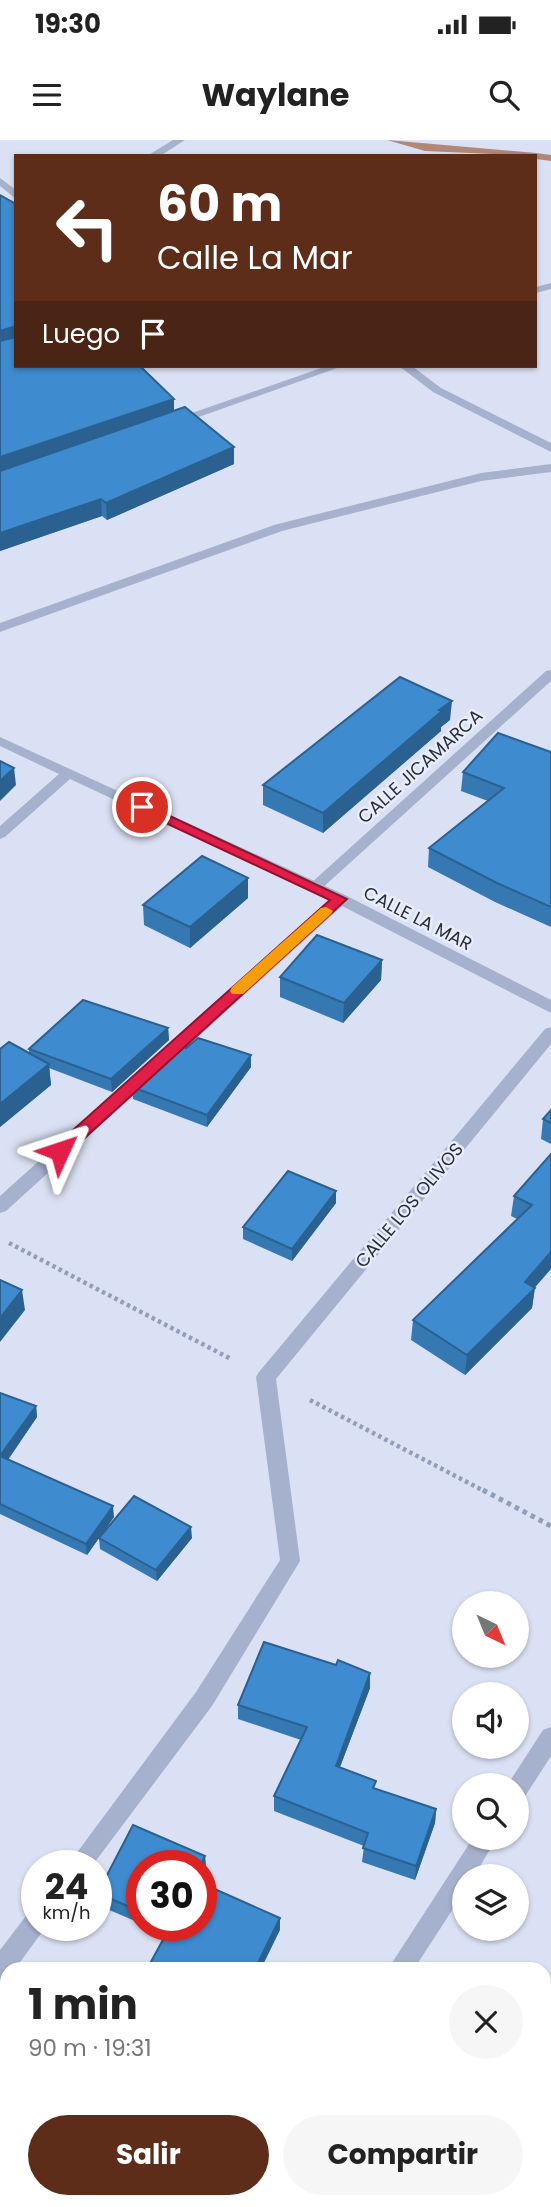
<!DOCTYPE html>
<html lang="es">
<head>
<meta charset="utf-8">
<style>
	:root { --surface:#fff; --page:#f6f6f6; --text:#222; --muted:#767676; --accent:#5d2d19 }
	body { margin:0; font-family:Poppins,sans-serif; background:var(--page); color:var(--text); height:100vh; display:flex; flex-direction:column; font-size:26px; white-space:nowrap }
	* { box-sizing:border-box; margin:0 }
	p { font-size:23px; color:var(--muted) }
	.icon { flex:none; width:38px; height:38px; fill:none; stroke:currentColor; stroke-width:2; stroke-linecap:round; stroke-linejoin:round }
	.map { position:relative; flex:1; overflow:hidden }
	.drawer { position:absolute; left:0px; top:1822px; width:551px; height:247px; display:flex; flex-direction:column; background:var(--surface); border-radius:21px 21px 0 0; box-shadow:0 2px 5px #0004 }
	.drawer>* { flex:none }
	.top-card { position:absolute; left:14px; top:14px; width:523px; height:214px; border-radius:0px; box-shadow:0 2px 5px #0004; background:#5d2d19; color:#fff; overflow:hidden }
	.needle { width:46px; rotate:137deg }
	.controls { position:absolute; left:452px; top:1451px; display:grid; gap:14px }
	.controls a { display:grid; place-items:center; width:77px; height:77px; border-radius:50%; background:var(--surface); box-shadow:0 2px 5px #0004; font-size:35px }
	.speed { position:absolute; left:21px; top:1710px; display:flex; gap:14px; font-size:35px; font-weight:700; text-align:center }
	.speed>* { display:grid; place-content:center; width:91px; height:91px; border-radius:50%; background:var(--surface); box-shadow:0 2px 5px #0004; line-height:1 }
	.speed small { font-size:18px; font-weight:400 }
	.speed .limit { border:10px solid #d22; background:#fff; color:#111 }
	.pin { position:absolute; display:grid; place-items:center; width:60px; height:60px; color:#fff; margin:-30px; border:4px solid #fff; border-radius:50%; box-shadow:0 2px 7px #0007 }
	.me { position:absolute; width:77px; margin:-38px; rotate:48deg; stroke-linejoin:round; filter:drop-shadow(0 0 5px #0008) }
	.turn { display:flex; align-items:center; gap:24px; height:147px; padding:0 28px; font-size:32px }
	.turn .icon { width:91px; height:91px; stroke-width:2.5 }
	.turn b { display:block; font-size:49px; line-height:60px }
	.then { display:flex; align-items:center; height:66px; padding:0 28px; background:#0003; gap:14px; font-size:26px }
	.round { display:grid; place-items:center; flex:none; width:74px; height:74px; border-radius:37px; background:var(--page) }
	.summary { display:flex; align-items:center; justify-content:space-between; height:119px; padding:0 28px }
	h1 { font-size:42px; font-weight:700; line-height:52px }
	.cta { display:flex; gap:14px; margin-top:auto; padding:14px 28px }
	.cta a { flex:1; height:80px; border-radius:42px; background:var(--accent); color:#fff; font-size:28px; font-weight:700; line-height:80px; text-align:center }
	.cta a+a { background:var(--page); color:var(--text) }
	.status { display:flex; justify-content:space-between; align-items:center; height:49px; padding:0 35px; background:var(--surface); direction:ltr }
	.status svg { height:19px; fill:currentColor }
	header { display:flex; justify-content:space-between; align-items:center; height:91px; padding:0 28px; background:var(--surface); font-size:32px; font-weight:700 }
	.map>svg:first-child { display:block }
</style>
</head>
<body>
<div class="status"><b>19:30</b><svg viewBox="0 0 49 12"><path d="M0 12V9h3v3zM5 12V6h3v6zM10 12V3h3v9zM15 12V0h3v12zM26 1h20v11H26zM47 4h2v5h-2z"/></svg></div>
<header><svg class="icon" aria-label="menu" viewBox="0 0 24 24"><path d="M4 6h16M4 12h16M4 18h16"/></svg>Waylane<svg class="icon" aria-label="search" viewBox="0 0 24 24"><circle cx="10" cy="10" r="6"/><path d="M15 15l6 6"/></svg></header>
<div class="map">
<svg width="551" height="2067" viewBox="0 0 551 2067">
	<rect width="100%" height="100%" fill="#dbe1f4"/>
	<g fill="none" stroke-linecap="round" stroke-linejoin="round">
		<polygon fill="#b38778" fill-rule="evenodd" points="387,0 536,13 551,15 551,21 536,19 536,16 425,11"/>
		<g stroke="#909eb9" stroke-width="4.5" stroke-dasharray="3.5 3.5" stroke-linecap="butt">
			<polyline points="9,1103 231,1219"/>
			<polyline points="310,1260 486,1352"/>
		</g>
		<polyline stroke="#909eb9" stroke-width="5" stroke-dasharray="4.5 4.5" stroke-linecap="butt" points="483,1350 551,1386"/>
		<polygon fill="#a6b2cd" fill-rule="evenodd" points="0,38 16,50 16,59 0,46"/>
		<g fill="#a6b2cd" fill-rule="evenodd">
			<polygon points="551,143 551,149 536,153 536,147"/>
			<polygon points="327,226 343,226 176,285 166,282"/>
			<polygon points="551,324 551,332 481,341 282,391 0,492 0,483 274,385 481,333"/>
			<polygon points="0,597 345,755 551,860 551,873 342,766 6,1071 0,1073 0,1056 329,760 70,639 5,697 0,699 0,686 59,634 0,606"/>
			<polygon points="551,887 551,904 276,1239 300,1421 212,1566 92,1726 67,1726 196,1552 280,1420 256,1237 259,1232 545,889"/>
			<polygon points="551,1587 551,1616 524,1658 516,1661 516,1645 508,1644 543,1590"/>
			<polygon points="473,1698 497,1698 474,1736 464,1736 464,1752 414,1829 388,1829"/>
			<polygon points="37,1769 37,1785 46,1785 45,1788 15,1829 7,1829 7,1838 0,1841 0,1810 29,1772"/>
			<polygon points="226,2062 253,2062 251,2067 223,2067"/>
		</g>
		<g fill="#a6b2cd" fill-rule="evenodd">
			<polygon points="173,0 185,0 160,16 147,16"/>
			<polygon points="399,226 412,226 441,248 551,303 551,312 433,252"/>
			<polygon points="551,530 551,541 320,750 310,750 307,747 310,744 546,531"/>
		</g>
	</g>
	<g fill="#3578b2">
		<polygon points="0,55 16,226 174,271 234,324 107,380 102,376 0,411"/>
		<polygon points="450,580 441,587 441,591 323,693 263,665 263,645"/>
		<polygon points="551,612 551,787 495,762 428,727 429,708 488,661 461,651 463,632"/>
		<polygon points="248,758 190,808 144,785 143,765"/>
		<polygon points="382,820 381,840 343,883 280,857 280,837"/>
		<polygon points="168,888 169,900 112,952 49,928 51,945 0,987 0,909 29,913 29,909"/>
		<polygon points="186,908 251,927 207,987 133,959 132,947"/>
		<polygon points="551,970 551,1004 541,999 543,979"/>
		<polygon points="551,1014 532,1168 465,1235 411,1200 413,1180 517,1079 511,1076 514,1056"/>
		<polygon points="336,1051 336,1063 292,1121 243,1099 243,1087"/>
		<polygon points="0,1253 36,1266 37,1277 8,1320 114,1377 103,1393 192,1398 157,1441 100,1409 99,1398 87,1415 0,1374"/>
		<polygon points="336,1525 370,1533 370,1548 340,1627 375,1649 436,1669 435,1683 415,1740 362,1722 364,1706 274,1671 274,1656 301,1600 238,1579 238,1565"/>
		<polygon points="133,1685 205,1716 206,1729 201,1738 201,1726 142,1726 142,1784 107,1769 106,1757 106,1737"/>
		<polygon points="280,1778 280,1790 166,1795 143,1785 201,1785"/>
		<polygon points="531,2062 544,2062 542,2067"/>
	</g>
	<g fill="#2b6191">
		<polygon points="16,186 16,202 0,207 0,191"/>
		<polygon points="174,259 174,275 0,334 0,317"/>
		<polygon points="234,307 234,324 107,380 106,363"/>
		<polygon points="101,359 102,376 0,411 0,393"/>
		<polygon points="452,561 450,580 441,587 441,591 323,693 323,673 439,570"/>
		<polygon points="14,628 16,645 0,661 0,641"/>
		<polygon points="248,738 248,758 190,808 190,787"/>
		<polygon points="382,820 381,840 343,883 344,863"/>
		<polygon points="168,888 169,900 112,952 111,939"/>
		<polygon points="251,915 251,927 207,987 207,975"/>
		<polygon points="49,924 51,945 0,987 0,964"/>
		<polygon points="336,1051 336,1063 292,1121 292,1109"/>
		<polygon points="551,1112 551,1129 531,1152 535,1148 532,1168 465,1235 467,1215 525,1142"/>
		<polygon points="22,1150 25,1170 0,1202 0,1178"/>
		<polygon points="36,1266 37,1277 2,1328 0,1316"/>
		<polygon points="113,1366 114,1377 87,1415 86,1404"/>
		<polygon points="191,1387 192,1398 157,1441 156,1430"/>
		<polygon points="370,1533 370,1548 335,1640 336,1626"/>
		<polygon points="436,1669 435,1683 415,1740 416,1726"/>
		<polygon points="205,1716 206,1729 201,1738 201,1726 200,1726"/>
		<polygon points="280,1778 280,1790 261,1829 255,1829"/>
	</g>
	<g fill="#3e8bcf" stroke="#2b6191" stroke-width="2">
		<polygon points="0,55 16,64 16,186 0,191"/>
		<polygon points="16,197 16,226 140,226 174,259 0,317 0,201"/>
		<polygon points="185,267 234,307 106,363 101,359 0,393 0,331"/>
		<polygon points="400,537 452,561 439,570 442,571 323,673 263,645"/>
		<polygon points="498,593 551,612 551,767 497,743 429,708 504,648 463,632"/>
		<polygon points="0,621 14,628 0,641"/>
		<polygon points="202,716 248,738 190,787 143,765"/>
		<polygon points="317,795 382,820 344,863 280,837"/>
		<polygon points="83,860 168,888 111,939 29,909"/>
		<polygon points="198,898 251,915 207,975 132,947 182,902 186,908"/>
		<polygon points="9,902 49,924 0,964 0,909"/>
		<polygon points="551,970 551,983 543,979"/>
		<polygon points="551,1014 551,1112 525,1142 535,1148 467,1215 413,1180 532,1065 514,1056"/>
		<polygon points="288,1031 336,1051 292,1109 243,1087"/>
		<polygon points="0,1140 22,1150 0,1178"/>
		<polygon points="0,1253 36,1266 0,1316 113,1366 86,1404 0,1364"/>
		<polygon points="134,1356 191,1387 156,1430 99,1398"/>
		<polygon points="264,1502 336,1525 338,1520 370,1533 336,1626 376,1641 373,1648 436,1669 416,1726 363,1708 368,1693 274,1656 307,1587 238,1565"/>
		<polygon points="133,1685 205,1716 200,1726 142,1726 142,1772 106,1757 106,1737"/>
		<polygon points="201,1743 280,1778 255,1829 147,1829 171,1785 201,1785"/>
		<polygon points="544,1947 551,1951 551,2037 546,2052 544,2052"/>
	</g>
	<polygon fill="#e11d48" stroke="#92132f" stroke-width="2" points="142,663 347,759 66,1015 54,1015 52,1011 54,1007 330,760 138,670 136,667"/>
	<polygon fill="#f59e0b" points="326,767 333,771 331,774 243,854 232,854 230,851 232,847 321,768"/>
	<g text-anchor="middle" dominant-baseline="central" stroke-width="5" stroke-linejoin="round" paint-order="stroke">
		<g font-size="18" fill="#272f38" stroke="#e8ecfb">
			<text transform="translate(420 626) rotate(-42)">CALLE JICAMARCA</text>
			<text transform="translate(418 778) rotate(27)">CALLE LA MAR</text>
			<text transform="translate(409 1065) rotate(-50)">CALLE LOS OLIVOS</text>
		</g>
	</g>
</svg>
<div class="controls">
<a><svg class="needle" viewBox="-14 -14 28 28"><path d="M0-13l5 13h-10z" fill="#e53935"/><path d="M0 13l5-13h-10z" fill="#767676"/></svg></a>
<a><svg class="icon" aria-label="sound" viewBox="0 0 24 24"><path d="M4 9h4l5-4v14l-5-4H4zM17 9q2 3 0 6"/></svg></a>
<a><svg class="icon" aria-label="search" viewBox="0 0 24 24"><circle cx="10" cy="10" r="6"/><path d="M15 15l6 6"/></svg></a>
<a><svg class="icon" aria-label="layers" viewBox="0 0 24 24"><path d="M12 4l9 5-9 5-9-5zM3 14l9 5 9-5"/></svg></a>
</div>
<div class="speed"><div>24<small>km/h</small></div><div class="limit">30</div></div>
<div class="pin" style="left:142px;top:667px;background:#d93025"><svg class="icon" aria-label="arrive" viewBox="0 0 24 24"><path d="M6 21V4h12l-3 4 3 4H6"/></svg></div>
<svg class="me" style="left:60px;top:1011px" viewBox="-20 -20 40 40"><path d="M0-17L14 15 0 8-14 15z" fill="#e11d48" stroke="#fff" stroke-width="4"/></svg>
<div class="top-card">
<div class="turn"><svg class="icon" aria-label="left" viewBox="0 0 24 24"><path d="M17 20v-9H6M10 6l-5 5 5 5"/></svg><div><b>60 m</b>Calle La Mar</div></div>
<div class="then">Luego<svg class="icon" aria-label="arrive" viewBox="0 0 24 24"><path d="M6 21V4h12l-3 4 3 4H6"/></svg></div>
</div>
<section class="drawer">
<div class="summary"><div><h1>1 min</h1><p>90 m · 19:31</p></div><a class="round"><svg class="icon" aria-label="close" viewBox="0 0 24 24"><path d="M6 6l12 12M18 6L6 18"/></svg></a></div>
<div class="cta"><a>Salir</a><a>Compartir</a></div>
</section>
</div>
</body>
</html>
